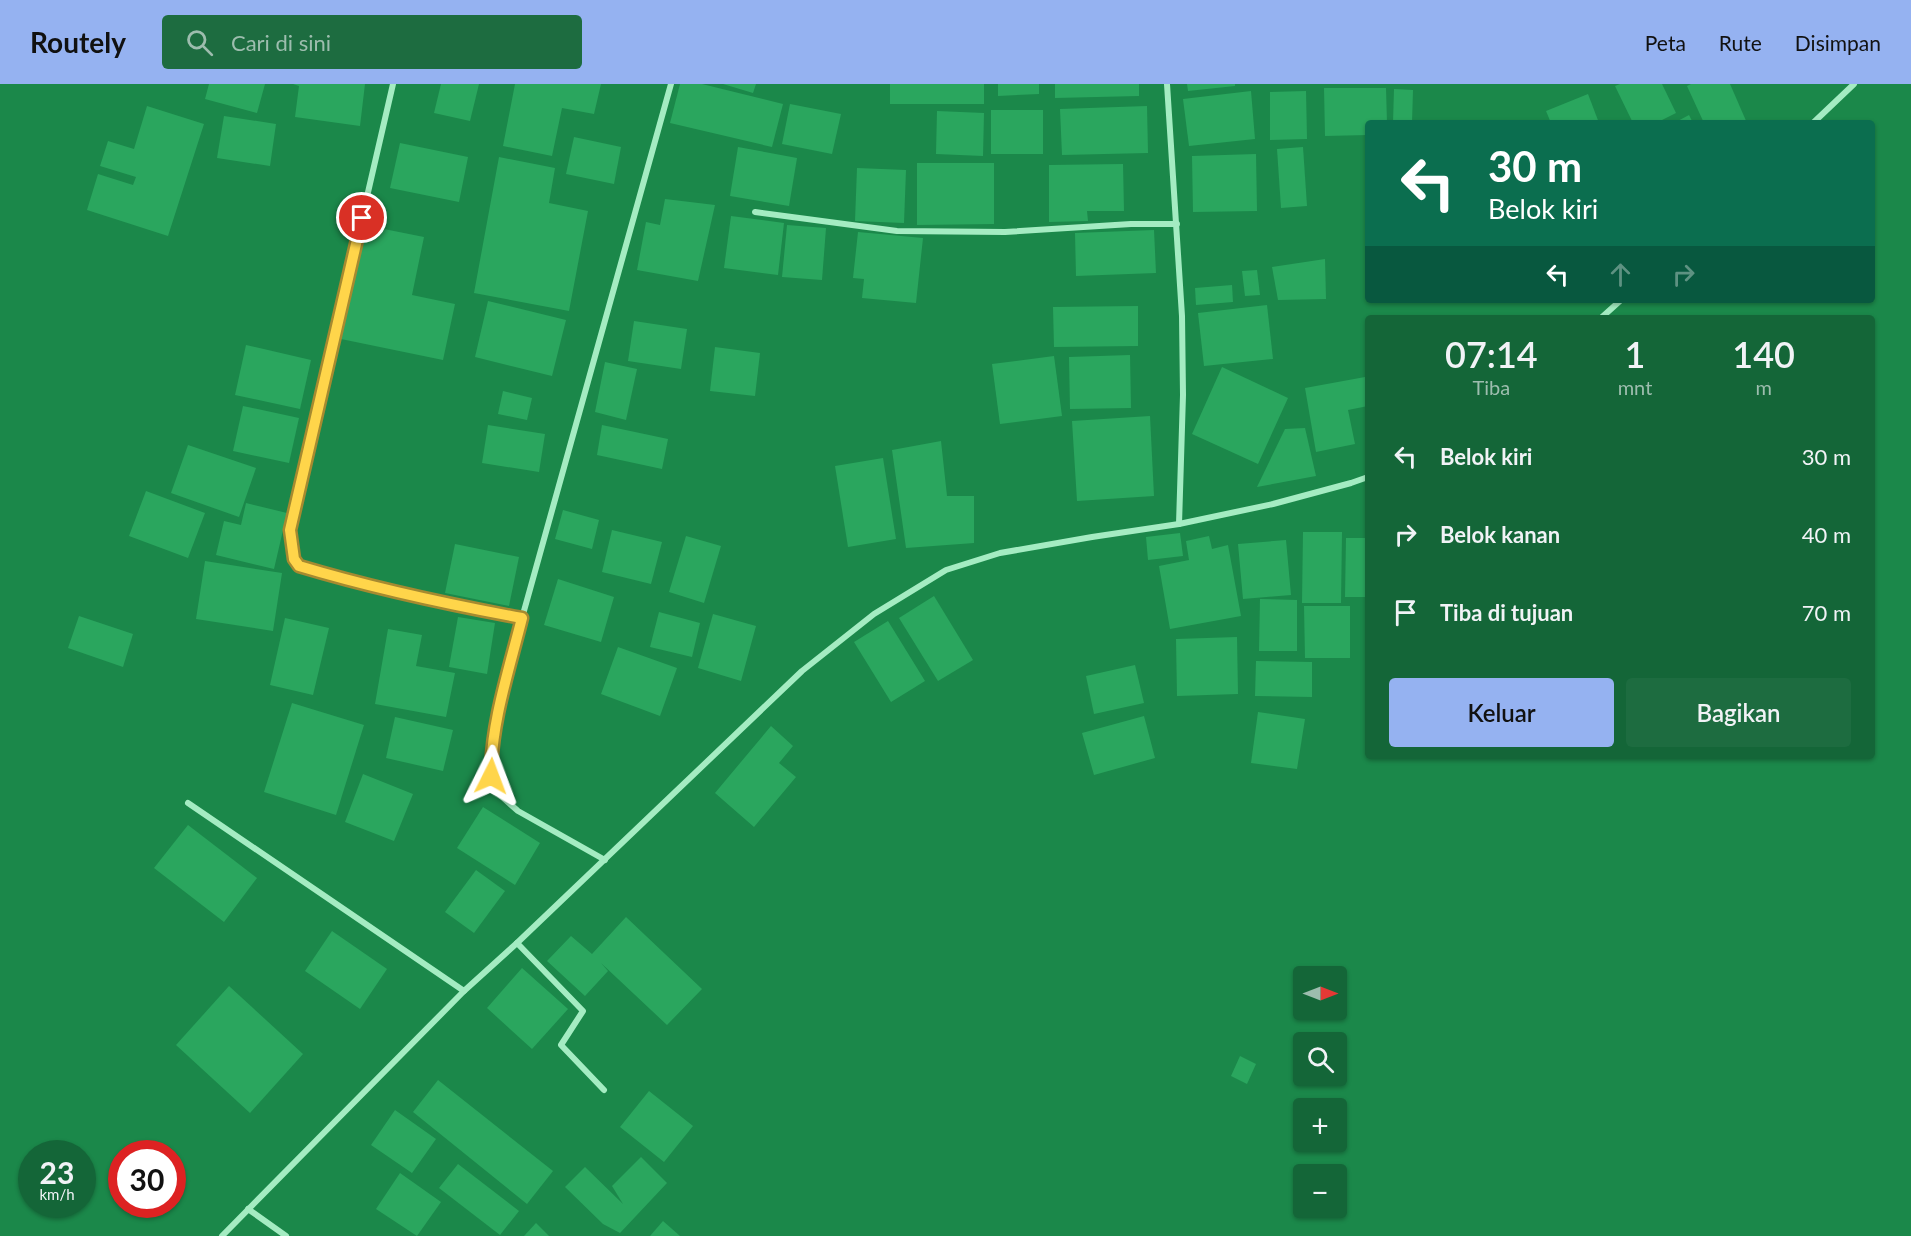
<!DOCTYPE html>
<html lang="id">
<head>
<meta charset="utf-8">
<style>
	:root { --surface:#146638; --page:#1d6c40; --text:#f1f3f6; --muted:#9dbdae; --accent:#95b2f1 }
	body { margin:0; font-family:Lato,sans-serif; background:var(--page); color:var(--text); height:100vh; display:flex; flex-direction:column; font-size:22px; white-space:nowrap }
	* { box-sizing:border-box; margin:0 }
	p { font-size:20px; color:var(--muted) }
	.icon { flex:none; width:33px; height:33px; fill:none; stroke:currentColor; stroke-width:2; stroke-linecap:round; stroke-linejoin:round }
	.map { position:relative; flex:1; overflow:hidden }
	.panel { position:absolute; left:1365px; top:231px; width:510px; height:444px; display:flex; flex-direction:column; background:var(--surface); border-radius:6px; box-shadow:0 2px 4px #0004 }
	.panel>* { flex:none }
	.top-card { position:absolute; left:1365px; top:36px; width:510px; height:183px; border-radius:6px; box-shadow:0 2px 4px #0004; background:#0b6e4f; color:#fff; overflow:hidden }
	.needle { width:39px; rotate:90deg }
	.buttons { position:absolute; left:1293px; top:882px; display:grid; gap:12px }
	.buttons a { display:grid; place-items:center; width:54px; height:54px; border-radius:6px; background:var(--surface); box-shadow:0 2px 4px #0004; font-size:30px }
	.speed { position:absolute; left:18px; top:1056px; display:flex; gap:12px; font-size:30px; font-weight:700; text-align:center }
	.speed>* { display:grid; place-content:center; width:78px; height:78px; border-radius:50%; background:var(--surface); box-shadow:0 2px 4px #0004; line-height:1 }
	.speed small { font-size:15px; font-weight:400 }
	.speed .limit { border:9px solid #d22; background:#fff; color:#111 }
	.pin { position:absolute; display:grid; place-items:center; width:51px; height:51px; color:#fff; margin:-26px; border:3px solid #fff; border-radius:50%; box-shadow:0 2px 6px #0007 }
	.me { position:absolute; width:66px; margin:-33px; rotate:3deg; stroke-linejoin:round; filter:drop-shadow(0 0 4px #0008) }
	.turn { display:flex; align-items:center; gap:21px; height:126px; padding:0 24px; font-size:27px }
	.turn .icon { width:78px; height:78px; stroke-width:2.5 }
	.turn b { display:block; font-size:42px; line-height:51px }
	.lanes { display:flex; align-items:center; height:57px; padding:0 24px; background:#0003; justify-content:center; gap:30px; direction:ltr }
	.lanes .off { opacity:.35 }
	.eta { display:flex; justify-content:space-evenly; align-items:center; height:102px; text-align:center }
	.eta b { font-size:36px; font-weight:600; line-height:42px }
	.action { display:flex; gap:12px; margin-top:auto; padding:12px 24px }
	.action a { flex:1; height:69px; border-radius:6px; background:var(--accent); color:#111; font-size:24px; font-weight:600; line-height:69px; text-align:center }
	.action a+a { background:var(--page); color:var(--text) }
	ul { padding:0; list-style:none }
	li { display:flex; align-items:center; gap:18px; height:78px; padding:0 24px }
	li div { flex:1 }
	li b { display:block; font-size:22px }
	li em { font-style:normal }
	header { display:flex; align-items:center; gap:36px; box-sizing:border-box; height:84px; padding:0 30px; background:var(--accent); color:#111 }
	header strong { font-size:28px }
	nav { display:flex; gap:33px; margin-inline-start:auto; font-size:21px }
	.search { width:420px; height:54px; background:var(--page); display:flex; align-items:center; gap:15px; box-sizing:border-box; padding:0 21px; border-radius:6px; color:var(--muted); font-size:22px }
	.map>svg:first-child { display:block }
</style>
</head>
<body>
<header>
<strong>Routely</strong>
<div class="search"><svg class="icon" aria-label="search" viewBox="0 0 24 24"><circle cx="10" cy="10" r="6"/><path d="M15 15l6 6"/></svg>Cari di sini</div>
<nav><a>Peta</a><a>Rute</a><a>Disimpan</a></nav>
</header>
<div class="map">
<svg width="1911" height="1152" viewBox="0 0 1911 1152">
	<rect width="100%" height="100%" fill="#1b884a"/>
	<g fill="#2aa65e">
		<polygon points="209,0 265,0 257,29 205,15"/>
		<polygon points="293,0 365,0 360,42 295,33 299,2"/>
		<polygon points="441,0 479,0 470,37 434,29"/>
		<polygon points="515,0 601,0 594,30 562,24 552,72 503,62"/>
		<polygon points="680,0 702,0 783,20 772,63 670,39"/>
		<polygon points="723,0 756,0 753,9"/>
		<rect x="890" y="0" width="94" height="20"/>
		<polygon points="998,0 1039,0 1039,10 998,12"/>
		<polygon points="1055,0 1139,0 1139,12 1055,14"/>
		<polygon points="1187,0 1235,0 1235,2 1188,7"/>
		<polygon points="1620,0 1662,0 1676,29 1656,39 1633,39 1615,2"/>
		<polygon points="1691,0 1730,0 1747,39 1704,39 1687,2"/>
		<polygon points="1324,4 1386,4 1387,39 1368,39 1368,51 1325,52"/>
		<polygon points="1394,5 1413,6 1412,39 1393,39"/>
		<polygon points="1251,7 1255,55 1189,62 1183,15"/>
		<polygon points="1306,7 1307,55 1270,56 1270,8"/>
		<polygon points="1588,10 1599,39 1551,39 1546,27"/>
		<polygon points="790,20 841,30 832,70 782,60"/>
		<polygon points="147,22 204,40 168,152 87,126 98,90 133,101 136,93 100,82 108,57 134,65"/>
		<polygon points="1147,22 1148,69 1062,71 1060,25"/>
		<rect x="991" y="26" width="52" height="44"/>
		<polygon points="937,27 984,29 983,72 936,70"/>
		<polygon points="1689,31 1693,39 1674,39"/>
		<polygon points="224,32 276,40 270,82 217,74"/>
		<polygon points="574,53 621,63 614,100 566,90"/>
		<polygon points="400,59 468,73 459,118 390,104"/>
		<polygon points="738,63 797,74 789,122 730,112"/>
		<polygon points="1303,63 1307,122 1281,124 1277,65"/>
		<polygon points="1256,70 1257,127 1193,128 1192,72"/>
		<polygon points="499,73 555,84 549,119 588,127 569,227 474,209"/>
		<polygon points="917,79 994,79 994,140 917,141"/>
		<polygon points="1123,80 1124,127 1087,127 1088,137 1049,138 1049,81"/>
		<polygon points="857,84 906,86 904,139 855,137"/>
		<polygon points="665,115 715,121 698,197 637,186 646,138 660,141"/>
		<polygon points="731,132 784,139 778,191 724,184"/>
		<polygon points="364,141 424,153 412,211 455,220 443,276 341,255"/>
		<polygon points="787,141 826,144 822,196 782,193"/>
		<polygon points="1154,146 1156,189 1076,192 1075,149"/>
		<polygon points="858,148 923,154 916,219 862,214 864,195 853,194"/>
		<polygon points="1325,175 1326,215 1278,216 1272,183"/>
		<polygon points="1257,186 1260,211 1245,212 1242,187"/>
		<polygon points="1232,201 1233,218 1196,221 1195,204"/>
		<polygon points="488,217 566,236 552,292 475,273"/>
		<polygon points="1267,221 1273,275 1204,282 1198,229"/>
		<polygon points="1138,222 1138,262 1054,263 1053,223"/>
		<polygon points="634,237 687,245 681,285 628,277"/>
		<polygon points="246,261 311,276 300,325 235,311"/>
		<polygon points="715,263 760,269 755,312 710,307"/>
		<polygon points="1130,271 1131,324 1070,325 1069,273"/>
		<polygon points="1054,272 1062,332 1000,340 992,280"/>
		<polygon points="605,278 637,285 626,336 595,328"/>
		<polygon points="1222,283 1288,314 1258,380 1192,350"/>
		<polygon points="1365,293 1368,322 1348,326 1355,360 1316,368 1305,304"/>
		<polygon points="503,307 532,314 527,336 498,330"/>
		<polygon points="243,322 299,334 289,379 233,367"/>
		<polygon points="1150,332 1154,412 1077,417 1072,337"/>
		<polygon points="488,341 545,350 539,388 482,379"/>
		<polygon points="602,341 668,355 662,385 597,371"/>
		<polygon points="1305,344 1316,392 1257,403 1285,345"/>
		<polygon points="941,357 947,412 974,412 974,459 906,464 892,366"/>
		<polygon points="188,361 256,384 239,433 171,409"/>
		<polygon points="883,374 896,455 848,463 835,382"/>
		<polygon points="146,407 205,429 188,474 129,452"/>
		<polygon points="246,419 287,429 274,485 216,471 224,437 241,441"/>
		<polygon points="563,426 599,436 592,465 555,455"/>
		<polygon points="612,446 662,458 651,500 602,488"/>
		<polygon points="1303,448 1342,448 1341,519 1302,519"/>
		<polygon points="1180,449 1183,472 1148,476 1146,453"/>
		<polygon points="686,452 721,462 704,519 669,508"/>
		<polygon points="1209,452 1212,465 1228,461 1241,532 1170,545 1159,482 1189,476 1186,457"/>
		<polygon points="1346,454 1368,454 1368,513 1345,513"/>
		<polygon points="1286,456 1291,511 1243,515 1238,460"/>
		<polygon points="455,460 519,473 509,522 445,509"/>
		<polygon points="205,477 282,489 273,547 196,535"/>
		<polygon points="558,495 614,513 601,558 544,541"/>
		<polygon points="934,512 973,576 938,597 899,534"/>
		<polygon points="1260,515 1297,516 1297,567 1259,567"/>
		<polygon points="1304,522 1350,522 1350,574 1305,574"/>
		<polygon points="659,528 700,539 692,573 650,563"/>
		<polygon points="713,530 756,542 741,597 698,584"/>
		<polygon points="79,532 133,550 123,583 68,564"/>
		<polygon points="458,533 495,539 487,590 449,583"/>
		<polygon points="285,534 329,544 313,611 270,601"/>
		<polygon points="888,537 925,597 891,618 854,558"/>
		<polygon points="388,545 422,551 416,582 455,589 446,633 375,620"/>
		<polygon points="1237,553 1238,610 1177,612 1176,555"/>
		<polygon points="618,563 677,584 660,632 601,610"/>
		<polygon points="1256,577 1312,578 1312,613 1255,612"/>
		<polygon points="1135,581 1144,619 1094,630 1086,592"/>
		<polygon points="292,619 364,641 336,731 264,708"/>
		<polygon points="1258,628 1305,635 1297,685 1251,679"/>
		<polygon points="1144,632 1155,674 1094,691 1082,649"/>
		<polygon points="395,633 453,646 443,687 386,674"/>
		<polygon points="771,642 793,662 779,679 796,693 754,743 715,709"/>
		<polygon points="363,690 413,710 394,757 345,738"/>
		<polygon points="483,723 540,759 515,801 457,764"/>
		<polygon points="188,741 257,794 224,838 154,784"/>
		<polygon points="476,786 505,807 474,849 445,828"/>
		<polygon points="626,833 702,905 667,941 601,879 608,887 585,912 547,877 571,852 592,870"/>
		<polygon points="332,847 387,885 360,925 305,887"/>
		<polygon points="522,884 568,925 532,965 487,924"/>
		<polygon points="229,902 303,970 250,1029 176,961"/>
		<polygon points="1240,972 1256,980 1247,1000 1231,992"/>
		<polygon points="438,996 553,1087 527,1120 413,1028"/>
		<polygon points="649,1007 693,1042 664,1078 620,1043"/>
		<polygon points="395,1026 436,1055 412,1089 371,1061"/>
		<polygon points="641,1073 667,1099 620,1149 603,1140 565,1103 585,1083 623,1120 612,1102"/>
		<polygon points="458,1080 519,1127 500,1151 439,1104"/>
		<polygon points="400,1089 441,1118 417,1152 376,1125"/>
		<polygon points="663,1137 680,1152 650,1152"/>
		<polygon points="536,1139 549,1152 524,1152"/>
	</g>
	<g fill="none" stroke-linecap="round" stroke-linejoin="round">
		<g stroke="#a4ecc2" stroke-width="6">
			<path d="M393,0L290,446L294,475L299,482C372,505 446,520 522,534"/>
			<polyline points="1167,0 1182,232 1183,311 1179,440"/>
			<polyline points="1813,39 1854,0"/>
			<polyline points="755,128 897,147 1005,148 1131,140 1177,140"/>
			<polyline points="1601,234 1621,216"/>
			<polyline points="188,719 464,907"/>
			<polyline points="605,776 518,727 500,711 491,692 491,673 495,640 522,534 671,0"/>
			<polyline points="517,859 583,927 561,961 604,1006"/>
			<polyline points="248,1125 286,1152"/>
			<polyline points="222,1152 464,907 517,859 802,587 874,530 946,486 1000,469 1092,453 1179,440 1273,420 1351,399 1368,393"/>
		</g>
	</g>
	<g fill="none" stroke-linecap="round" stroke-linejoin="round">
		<g stroke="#a68a30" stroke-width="15">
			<path id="route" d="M362,134L290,446L294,475L299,482C372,504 446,520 522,534C509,586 491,639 491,692"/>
		</g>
		<use href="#route" stroke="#ffd54a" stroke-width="10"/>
	</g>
</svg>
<div class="buttons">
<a><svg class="needle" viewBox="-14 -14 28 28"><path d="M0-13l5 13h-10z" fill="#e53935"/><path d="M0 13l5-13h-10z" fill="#9dbdae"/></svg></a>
<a><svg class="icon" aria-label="search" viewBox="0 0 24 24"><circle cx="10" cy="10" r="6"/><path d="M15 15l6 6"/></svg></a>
<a>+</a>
<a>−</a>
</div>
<div class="speed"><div>23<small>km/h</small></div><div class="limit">30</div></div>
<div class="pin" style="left:362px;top:134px;background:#d93025"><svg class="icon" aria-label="arrive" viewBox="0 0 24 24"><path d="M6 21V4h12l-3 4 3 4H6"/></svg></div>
<svg class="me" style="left:491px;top:692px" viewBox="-20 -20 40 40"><path d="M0-17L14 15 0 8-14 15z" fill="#ffd54a" stroke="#fff" stroke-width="4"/></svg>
<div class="top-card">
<div class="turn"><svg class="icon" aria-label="left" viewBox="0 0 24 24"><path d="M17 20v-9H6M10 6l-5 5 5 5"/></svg><div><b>30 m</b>Belok kiri</div></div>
<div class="lanes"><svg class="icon" aria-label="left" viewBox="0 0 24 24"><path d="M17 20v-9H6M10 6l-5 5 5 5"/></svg><svg class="icon off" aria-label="ahead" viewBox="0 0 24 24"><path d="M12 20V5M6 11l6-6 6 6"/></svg><svg class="icon off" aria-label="right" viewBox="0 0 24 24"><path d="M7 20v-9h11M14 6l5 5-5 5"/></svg></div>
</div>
<section class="panel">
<div class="eta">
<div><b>07:14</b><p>Tiba</p></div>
<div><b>1</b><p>mnt</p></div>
<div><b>140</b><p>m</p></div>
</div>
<ul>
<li><svg class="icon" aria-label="left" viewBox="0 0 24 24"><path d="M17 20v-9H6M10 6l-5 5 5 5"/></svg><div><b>Belok kiri</b></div><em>30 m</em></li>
<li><svg class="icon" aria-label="right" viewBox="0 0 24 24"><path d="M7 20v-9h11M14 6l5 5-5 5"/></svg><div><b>Belok kanan</b></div><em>40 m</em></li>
<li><svg class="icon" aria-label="arrive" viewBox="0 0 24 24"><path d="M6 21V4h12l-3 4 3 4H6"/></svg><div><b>Tiba di tujuan</b></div><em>70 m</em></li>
</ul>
<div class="action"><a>Keluar</a><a>Bagikan</a></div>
</section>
</div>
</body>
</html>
